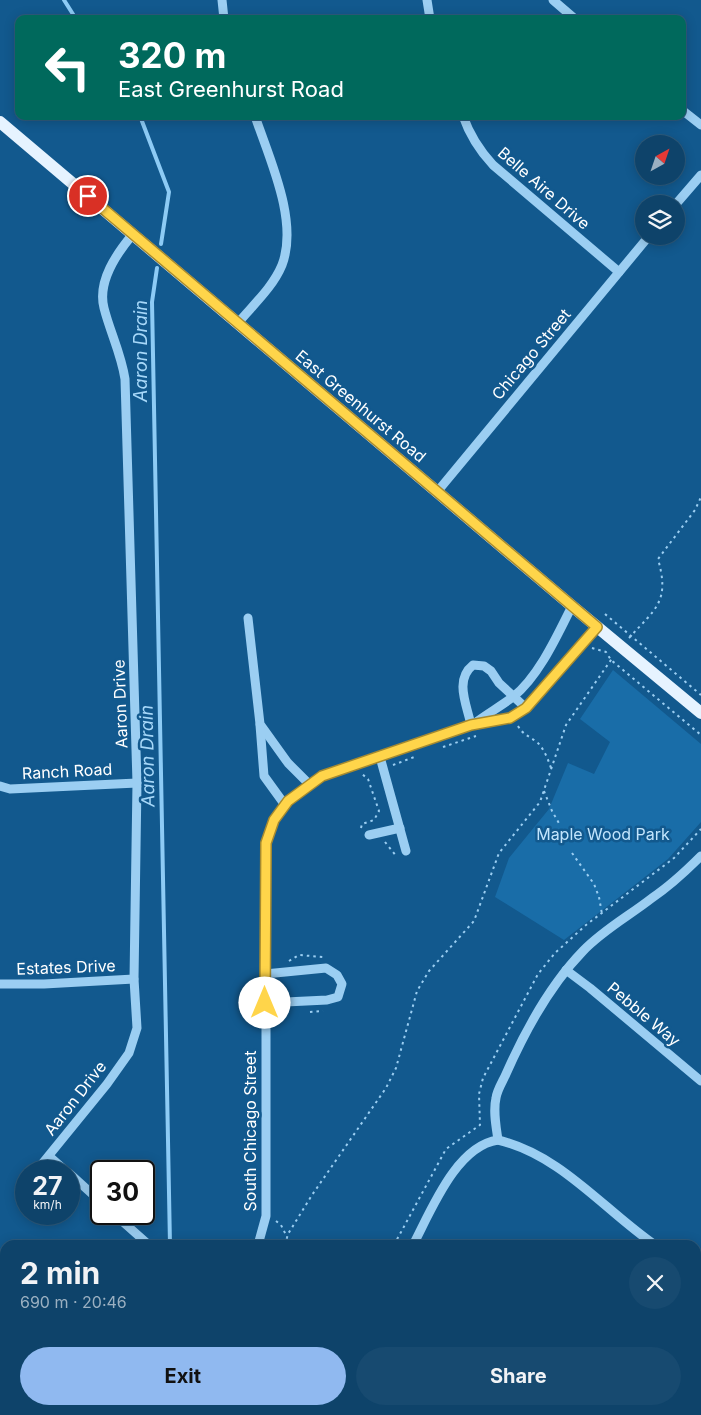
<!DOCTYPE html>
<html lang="en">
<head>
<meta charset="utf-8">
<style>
	:root { --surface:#0e436a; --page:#174a70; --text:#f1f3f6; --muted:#9bb0c1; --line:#2e5c7e; --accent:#90b9f0 }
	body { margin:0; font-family:Inter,sans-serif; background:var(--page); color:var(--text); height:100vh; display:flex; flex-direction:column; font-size:19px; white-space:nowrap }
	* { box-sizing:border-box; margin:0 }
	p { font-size:16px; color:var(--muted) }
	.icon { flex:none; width:28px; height:28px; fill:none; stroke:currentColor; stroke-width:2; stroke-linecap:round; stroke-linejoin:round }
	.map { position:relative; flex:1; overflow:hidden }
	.panel { position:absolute; left:0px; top:1240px; width:701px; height:175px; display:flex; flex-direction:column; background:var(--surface); border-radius:15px 15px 0 0; box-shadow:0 2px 12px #0003,0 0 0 1px var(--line) }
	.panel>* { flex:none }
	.banner { position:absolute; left:15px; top:15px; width:671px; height:105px; border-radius:10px; box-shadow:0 2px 12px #0003,0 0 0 1px var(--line); background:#00695c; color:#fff; overflow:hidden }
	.needle { width:32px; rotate:40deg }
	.fabs { position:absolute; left:635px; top:135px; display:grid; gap:10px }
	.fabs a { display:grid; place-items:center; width:50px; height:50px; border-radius:50%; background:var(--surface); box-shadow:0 2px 12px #0003,0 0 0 1px var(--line); font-size:25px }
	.speed { position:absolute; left:15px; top:1160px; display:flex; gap:10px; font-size:25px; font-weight:700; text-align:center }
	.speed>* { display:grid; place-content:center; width:65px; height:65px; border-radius:50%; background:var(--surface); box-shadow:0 2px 12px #0003,0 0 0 1px var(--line); line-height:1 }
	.speed small { font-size:12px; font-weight:400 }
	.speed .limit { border:2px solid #111; border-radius:8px; background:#fff; color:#111 }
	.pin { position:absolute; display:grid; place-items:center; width:42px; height:42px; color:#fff; margin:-21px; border:2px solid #fff; border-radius:50%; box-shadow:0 1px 5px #0007 }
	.me { position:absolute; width:55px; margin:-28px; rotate:0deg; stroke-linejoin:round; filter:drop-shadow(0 0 4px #0008) }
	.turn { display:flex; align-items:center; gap:18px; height:105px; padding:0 20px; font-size:22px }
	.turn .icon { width:65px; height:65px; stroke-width:2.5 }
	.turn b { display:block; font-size:35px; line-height:42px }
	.round { display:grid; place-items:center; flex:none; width:52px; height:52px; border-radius:26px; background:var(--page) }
	.summary { display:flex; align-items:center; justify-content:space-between; height:85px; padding:0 20px }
	h1 { font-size:30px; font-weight:700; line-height:38px }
	.button { display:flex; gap:10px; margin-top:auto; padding:10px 20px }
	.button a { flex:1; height:58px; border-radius:30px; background:var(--accent); color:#111; font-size:20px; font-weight:700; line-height:58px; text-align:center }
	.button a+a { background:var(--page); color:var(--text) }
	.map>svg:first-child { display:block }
</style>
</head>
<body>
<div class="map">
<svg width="701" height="1415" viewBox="0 0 701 1415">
	<rect width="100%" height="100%" fill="#12598e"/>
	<polygon fill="#196da8" points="613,670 701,744 701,822 668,859 564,940 495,897 509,858 549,809 568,763 594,774 610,742 580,719"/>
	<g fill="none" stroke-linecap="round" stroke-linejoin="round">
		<g stroke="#8dcbf5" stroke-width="4">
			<polyline points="64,0 76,19"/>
			<polyline points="140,116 169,192 161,244"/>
			<polyline points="157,268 152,302 170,1245"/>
		</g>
		<g stroke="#9bcef2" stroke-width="2" stroke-dasharray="2.5 4" stroke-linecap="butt">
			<polyline points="605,614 701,695"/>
			<path d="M629,638C656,608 670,602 658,559L695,510L701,497"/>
			<polyline points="592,648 606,652 611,660 701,735"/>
			<path d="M518,726C523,735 529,736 537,742C544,749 548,759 551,768"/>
			<polyline points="443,747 476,736"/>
			<polyline points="393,765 417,756"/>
			<polyline points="544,791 552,811 560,825"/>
			<polyline points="361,828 362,824 374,820 379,811 368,779 362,774"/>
			<polyline points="385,842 397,857"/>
			<polyline points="572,853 594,884 599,897 602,914"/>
			<polyline points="289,961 299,955 323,957"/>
			<polyline points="310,1012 323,1011"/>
			<polyline points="276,1221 281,1225 287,1237"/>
			<polyline points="285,1245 288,1234 312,1195 386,1088 396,1068 417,991 429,971 474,921 499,853 540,802 566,725 613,657"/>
			<polyline points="394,1245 446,1149 480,1125 479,1094 483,1078 538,974 555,953 586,925 674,858 701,829"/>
			<polyline points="197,1410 199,1415"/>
			<polyline points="331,1410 333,1415"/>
			<polyline points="179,1415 180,1410"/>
			<polyline points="206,1415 210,1410"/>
		</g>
		<g stroke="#9bcef2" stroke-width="9">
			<polyline points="222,0 224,19"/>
			<polyline points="427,0 430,19"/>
			<polyline points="553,0 575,19"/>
			<polyline points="682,110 701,125"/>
			<path d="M463,116C470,136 479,150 493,165L619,272"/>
			<polyline points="676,204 701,175"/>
			<path d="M238,323C253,305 273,287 282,265C299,221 269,158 255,116"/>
			<polyline points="437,492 649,236"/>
			<polyline points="248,618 260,724 288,763 310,785"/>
			<path d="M475,723C487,714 501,706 513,697C539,676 557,636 572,606"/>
			<polyline points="260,725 264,776 285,805"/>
			<path d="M471,725C467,705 454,680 473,665L484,666L491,671L499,683L526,708"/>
			<polyline points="380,757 406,851"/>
			<polyline points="0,786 10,789 137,783"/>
			<polyline points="369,835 400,828"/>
			<polyline points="566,970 590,988 701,1081"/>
			<polyline points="265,974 326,968 337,975 342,984 338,997 327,1000 265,1003"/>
			<polyline points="0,984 44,984 134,979"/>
			<path d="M498,1140C561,1155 603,1209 655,1245"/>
			<polyline points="49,1156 66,1171"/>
			<path d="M37,1170L107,1084L129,1053L137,1028L134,979L137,783L125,379C121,353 110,332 104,308C97,281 117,253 133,234"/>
			<polyline points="69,1173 101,1202"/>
			<polyline points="114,1214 149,1245"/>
			<polyline points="258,1245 266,1216 266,843 274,820 289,801 322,776 471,725 510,718 526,708 597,627"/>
			<path d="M413,1245C431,1211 456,1146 498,1140C496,1126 493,1111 496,1098C497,1090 503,1081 506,1074C525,1031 550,985 583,951C603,930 629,916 652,898C670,886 686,871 701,856"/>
			<polyline points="696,1273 701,1276"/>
			<polyline points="0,1334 5,1332"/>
			<polyline points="0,1367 5,1370"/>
			<polyline points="346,1410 350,1415"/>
			<polyline points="604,1410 612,1415"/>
			<polyline points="138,1415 144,1410"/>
			<polyline points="161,1415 167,1410"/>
		</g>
		<polyline stroke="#e6f3ff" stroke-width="12" points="0,122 572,606 701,713"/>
	</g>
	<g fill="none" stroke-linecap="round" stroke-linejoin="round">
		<g stroke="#a68a30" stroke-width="12">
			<polyline id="route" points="88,196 597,627 526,708 510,718 471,725 322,776 288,801 274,820 266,843 265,1003"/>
		</g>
		<use href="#route" stroke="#ffd54a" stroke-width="9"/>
	</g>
	<g text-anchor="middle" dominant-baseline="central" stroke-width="5" stroke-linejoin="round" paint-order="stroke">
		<g font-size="16" fill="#fff" stroke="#12598e">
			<text transform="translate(544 188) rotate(41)">Belle Aire Drive</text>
			<text transform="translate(531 354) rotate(-50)">Chicago Street</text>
			<text transform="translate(361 406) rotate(40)">East Greenhurst Road</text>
			<text transform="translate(120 704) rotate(-92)">Aaron Drive</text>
			<text transform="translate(67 771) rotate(-3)">Ranch Road</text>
			<text transform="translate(66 967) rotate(-2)">Estates Drive</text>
			<text transform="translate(644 1014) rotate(40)">Pebble Way</text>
			<text transform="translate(75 1098) rotate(-52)">Aaron Drive</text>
			<text transform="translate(250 1131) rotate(-90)">South Chicago Street</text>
		</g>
		<g font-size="16" fill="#c2e5fd" stroke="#12598e">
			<text x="603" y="834">Maple Wood Park</text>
		</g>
		<g font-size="18" font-style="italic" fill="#a7d8f9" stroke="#12598e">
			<text transform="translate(140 351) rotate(-90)">Aaron Drain</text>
			<text transform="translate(147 756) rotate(-91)">Aaron Drain</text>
		</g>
	</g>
</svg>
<div class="fabs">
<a><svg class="needle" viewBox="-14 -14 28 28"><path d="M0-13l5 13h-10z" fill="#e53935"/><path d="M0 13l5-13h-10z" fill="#9bb0c1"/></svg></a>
<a><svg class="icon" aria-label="layers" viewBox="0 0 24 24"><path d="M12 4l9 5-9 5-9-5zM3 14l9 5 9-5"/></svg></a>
</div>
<div class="speed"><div>27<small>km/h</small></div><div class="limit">30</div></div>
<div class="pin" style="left:88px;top:196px;background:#d93025"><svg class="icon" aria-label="arrive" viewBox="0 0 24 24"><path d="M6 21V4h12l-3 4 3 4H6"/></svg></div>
<svg class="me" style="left:265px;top:1003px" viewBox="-20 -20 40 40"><circle r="19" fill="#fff"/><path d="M0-13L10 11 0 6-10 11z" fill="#ffd54a"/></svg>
<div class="banner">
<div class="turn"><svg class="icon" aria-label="left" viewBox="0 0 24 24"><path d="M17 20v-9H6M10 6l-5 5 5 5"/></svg><div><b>320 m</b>East Greenhurst Road</div></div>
</div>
<section class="panel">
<div class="summary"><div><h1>2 min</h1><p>690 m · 20:46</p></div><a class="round"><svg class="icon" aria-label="close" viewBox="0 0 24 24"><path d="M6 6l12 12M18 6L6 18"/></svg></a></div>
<div class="button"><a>Exit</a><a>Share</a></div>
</section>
</div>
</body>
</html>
